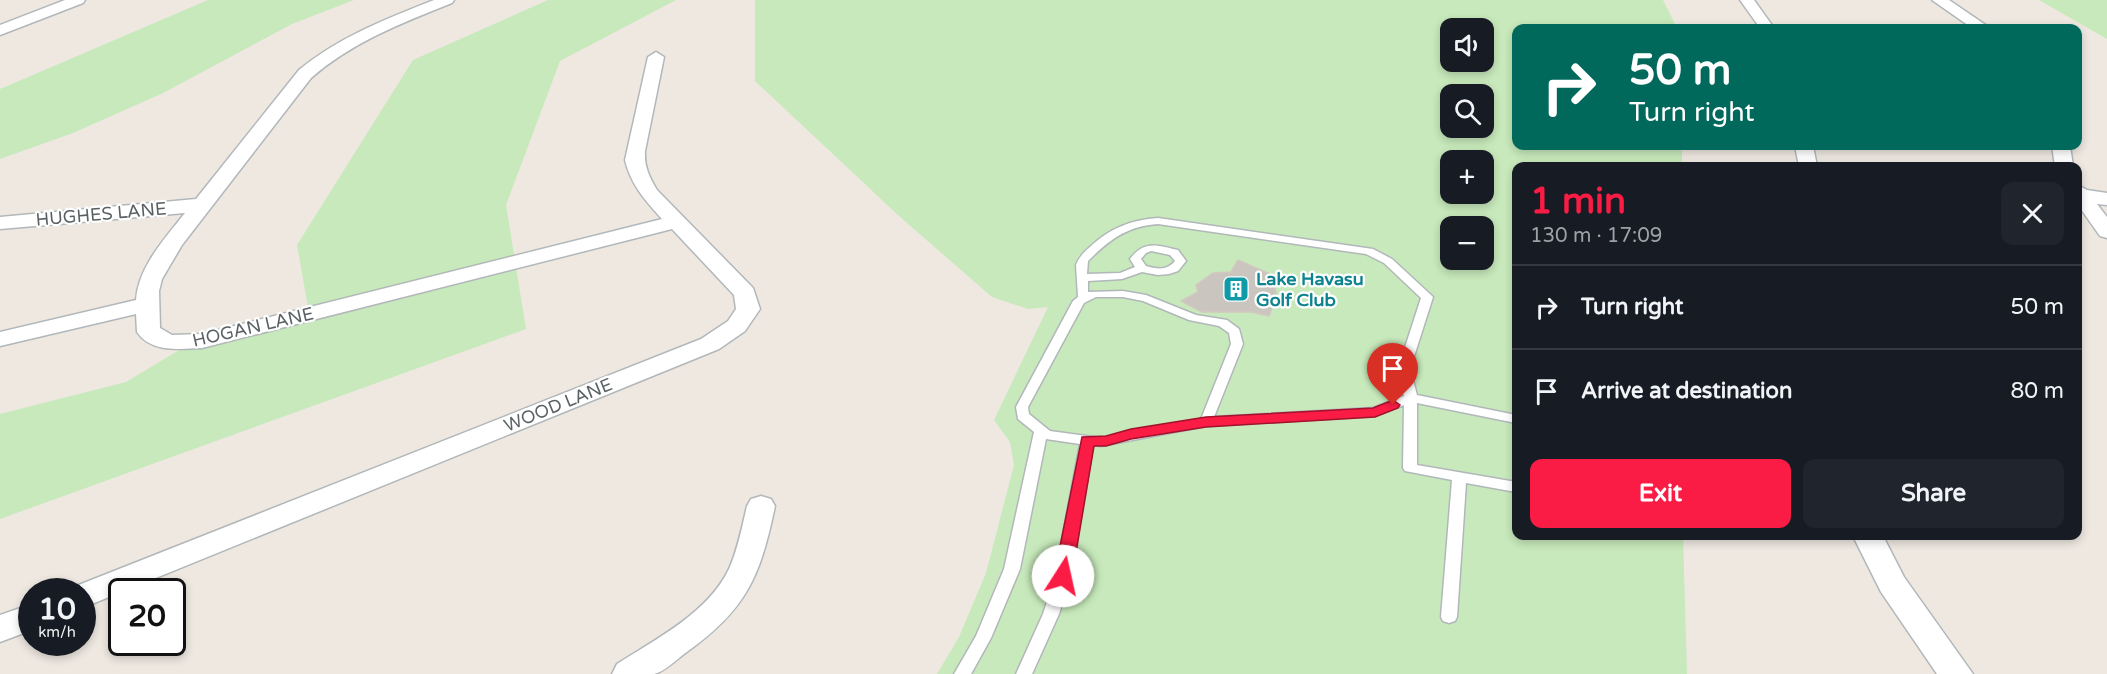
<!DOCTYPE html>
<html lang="en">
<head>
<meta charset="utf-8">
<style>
	:root { --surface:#171b24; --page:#20242c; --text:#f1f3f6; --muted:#9ea1a6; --line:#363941; --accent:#fa1c44 }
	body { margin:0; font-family:"Varela Round",sans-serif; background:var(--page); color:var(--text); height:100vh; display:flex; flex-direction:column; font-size:22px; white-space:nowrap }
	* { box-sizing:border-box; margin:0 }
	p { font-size:20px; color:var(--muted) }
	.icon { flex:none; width:33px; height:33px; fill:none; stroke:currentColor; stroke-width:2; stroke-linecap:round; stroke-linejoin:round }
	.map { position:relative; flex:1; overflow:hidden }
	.sheet { position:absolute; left:1512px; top:162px; width:570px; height:378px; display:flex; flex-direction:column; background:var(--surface); border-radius:12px; box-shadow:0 3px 9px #0003 }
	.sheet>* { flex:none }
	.hud { position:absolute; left:1512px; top:24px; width:570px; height:126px; border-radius:12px; box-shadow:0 3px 9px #0003; background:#00695c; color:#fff; overflow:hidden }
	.buttons { position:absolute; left:1440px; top:18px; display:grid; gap:12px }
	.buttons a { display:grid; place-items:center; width:54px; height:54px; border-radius:12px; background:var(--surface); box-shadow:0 3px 9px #0003; font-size:30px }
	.speed { position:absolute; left:18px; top:578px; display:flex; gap:12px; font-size:30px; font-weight:700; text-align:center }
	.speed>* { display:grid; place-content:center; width:78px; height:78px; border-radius:50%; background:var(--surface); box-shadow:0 3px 9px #0003; line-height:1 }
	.speed small { font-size:15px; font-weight:400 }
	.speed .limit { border:3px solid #111; border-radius:9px; background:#fff; color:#111 }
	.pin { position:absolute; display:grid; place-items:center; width:51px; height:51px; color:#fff; margin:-62px -26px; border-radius:50% 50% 50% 0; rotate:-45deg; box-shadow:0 0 6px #0007 }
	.pin .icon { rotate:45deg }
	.me { position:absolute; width:66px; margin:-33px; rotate:10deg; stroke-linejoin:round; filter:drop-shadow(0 0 4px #0008) }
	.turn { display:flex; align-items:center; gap:21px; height:126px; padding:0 18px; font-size:27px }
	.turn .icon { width:78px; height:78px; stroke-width:2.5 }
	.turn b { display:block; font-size:42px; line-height:51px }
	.round { display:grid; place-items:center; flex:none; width:63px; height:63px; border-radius:12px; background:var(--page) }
	.overview { display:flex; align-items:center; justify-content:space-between; height:102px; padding:0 18px }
	h1 { font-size:36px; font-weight:800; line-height:45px; color:var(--accent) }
	.button { display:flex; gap:12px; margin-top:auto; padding:12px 18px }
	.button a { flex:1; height:69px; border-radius:12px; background:var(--accent); color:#fff; font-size:24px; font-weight:800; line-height:69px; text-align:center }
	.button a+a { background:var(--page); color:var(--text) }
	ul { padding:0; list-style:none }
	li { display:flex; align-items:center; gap:18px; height:84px; padding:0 18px; border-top:2px solid var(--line) }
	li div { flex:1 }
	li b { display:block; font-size:22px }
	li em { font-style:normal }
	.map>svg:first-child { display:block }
</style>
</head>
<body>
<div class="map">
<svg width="2107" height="674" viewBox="0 0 2107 674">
	<rect width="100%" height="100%" fill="#eee8e1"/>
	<g fill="#c7e9bb" fill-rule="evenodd">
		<polygon points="208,0 354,0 292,24 163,93 73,133 0,159 0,89"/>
		<polygon points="548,0 676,0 560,61 506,205 526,329 0,519 0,414 126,382 204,335 308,307 297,245 413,60"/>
		<path d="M755,0H1663L1677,28H1516V146H1682V166H1516V536H1683L1687,674H937L959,637L986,573L1014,465L1010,442L994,420L1048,307L1028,309L992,297L899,216L755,81ZM1450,28H1484V62H1450ZM1450,94H1484V128H1450ZM1450,160H1484V194H1450ZM1450,226H1484V260H1450Z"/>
		<polygon points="2039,0 2107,0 2107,39"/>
	</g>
	<polygon fill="#cbc5c0" stroke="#d3c8bf" stroke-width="1.5" points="1238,260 1270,274 1277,295 1269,316 1251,312 1202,312 1181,301 1198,292 1196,285 1213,273 1231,272"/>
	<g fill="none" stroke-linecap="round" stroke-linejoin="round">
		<g stroke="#b2b7ba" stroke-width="3">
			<path id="lane" d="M1158,218L1373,249L1392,259L1431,295L1433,297L1410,369L1417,395L1516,415V423L1417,403V465L1516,482V492L1466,483L1457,617L1455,621L1449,623L1443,621L1441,617L1452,480L1405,471L1403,468L1404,405L1375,416L1206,426L1101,446L1093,445L1071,577L1059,614L1032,674H1016L1043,614L1055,577L1080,444L1046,439L1020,569L991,638L971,674H954L976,636L1004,569L1034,432L1018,419L1016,407L1073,301L1078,297L1076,265C1079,257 1084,252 1090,247C1110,228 1131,220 1158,218ZM1158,224L1366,254L1384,263L1421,298L1398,369L1404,396L1373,408L1214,417L1243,344L1239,329L1227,320L1196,315L1146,295L1123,291L1088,292V281L1122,279L1142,272L1158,275L1169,274L1178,271L1186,261L1178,250C1157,245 1144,240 1130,259L1135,267L1120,273L1087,274L1088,261C1109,240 1127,226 1158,224ZM1151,251L1170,255L1175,261C1167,271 1157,269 1146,266L1141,259L1146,253ZM1096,297H1123L1143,301L1189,320L1219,326L1229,333L1231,344L1201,419L1101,438L1050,431L1029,414L1028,407L1084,303Z"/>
		</g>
		<g stroke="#b2b7ba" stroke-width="3">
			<g id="street">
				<polygon points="65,0 85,0 83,3 0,35 0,25"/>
				<path d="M434,0H454L452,3C402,23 352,42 311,78L182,245L162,279L159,291L160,328L172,335L202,334L662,219C645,200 631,185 625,160L648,57L656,52L664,57L645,151C644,166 649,177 657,190L753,288L760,309L745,331L719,349L82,608V591H69L71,588L701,339L728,321L736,309L734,295L672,229L202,348C180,349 151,353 137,332L136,314L0,346V332L136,300C138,267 166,237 185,213L0,229V217L196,199L299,70C339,37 386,19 434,0Z"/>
				<polygon points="1740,0 1754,0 1774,28 1760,28"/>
				<polygon points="1932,0 1949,0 1990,28 1972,28"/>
				<polygon points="1795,146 1813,146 1817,166 1799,166"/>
				<polygon points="2052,146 2070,146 2073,166 2055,166"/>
				<polygon points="2078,185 2087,190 2107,193 2107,205 2097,204 2107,217 2107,238 2100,236 2078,205"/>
				<path d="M761,496L771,499L775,506C760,578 746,610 684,654C676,660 664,672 654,674C641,674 625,674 612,674L617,664C656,639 708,613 729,569C738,549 742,527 747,506L751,499Z"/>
				<polygon points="1853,536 1883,536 1904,577 1973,674 1937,674 1881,592"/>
				<polygon points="32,604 32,630 0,642 0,615"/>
			</g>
		</g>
		<use href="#lane" fill="#fff" fill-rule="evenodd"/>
		<use href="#street" fill="#fff" fill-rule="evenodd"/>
	</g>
	<polygon fill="#fa1c44" stroke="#a2122c" stroke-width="1.5" points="1393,400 1400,405 1398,408 1375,417 1206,427 1131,439 1106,446 1094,446 1072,576 1069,581 1063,583 1057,581 1054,576 1082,437 1106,436 1131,429 1206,417 1373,408"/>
	<defs>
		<g id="building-square" transform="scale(1.35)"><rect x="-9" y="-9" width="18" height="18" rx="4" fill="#0f9aa8" stroke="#fff"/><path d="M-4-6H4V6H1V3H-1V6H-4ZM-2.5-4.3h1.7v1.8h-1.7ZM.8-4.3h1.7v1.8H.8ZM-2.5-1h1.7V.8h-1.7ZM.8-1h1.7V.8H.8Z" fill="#fff"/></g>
	</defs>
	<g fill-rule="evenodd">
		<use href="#building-square" x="1236" y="289"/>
	</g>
	<g text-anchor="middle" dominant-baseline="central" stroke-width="4.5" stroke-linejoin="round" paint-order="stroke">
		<g font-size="18" fill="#5a6164" stroke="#fff">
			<text transform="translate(101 214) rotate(-5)">HUGHES LANE</text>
			<text transform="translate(253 327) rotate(-13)">HOGAN LANE</text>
			<text transform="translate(558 405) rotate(-22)">WOOD LANE</text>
		</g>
		<g font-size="18" font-weight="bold" fill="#0d838f" stroke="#fff" text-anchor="start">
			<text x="1256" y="279">Lake Havasu<tspan x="1256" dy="21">Golf Club</tspan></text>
		</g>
	</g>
</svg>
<div class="buttons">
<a><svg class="icon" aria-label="sound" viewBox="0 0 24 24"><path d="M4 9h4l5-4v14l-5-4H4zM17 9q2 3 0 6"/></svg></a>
<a><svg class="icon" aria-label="search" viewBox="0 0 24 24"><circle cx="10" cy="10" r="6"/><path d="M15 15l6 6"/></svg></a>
<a>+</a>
<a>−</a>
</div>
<div class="speed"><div>10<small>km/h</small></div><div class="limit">20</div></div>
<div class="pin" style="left:1393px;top:405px;background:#d93025"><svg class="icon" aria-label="arrive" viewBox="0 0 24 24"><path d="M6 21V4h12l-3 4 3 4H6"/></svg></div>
<svg class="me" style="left:1063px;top:576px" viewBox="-20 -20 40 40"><circle r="19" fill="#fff"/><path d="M0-13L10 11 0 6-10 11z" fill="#fa1c44"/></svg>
<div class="hud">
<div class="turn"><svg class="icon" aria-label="right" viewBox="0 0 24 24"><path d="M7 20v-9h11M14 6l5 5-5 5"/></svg><div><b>50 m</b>Turn right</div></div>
</div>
<section class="sheet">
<div class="overview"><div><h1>1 min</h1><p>130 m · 17:09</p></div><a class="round"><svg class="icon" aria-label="close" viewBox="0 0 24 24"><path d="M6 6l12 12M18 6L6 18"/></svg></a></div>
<ul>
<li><svg class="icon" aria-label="right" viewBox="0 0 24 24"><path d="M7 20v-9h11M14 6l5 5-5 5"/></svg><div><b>Turn right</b></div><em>50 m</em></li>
<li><svg class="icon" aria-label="arrive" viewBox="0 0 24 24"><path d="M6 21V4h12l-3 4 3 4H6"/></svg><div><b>Arrive at destination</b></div><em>80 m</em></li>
</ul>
<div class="button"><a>Exit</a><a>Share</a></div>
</section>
</div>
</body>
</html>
